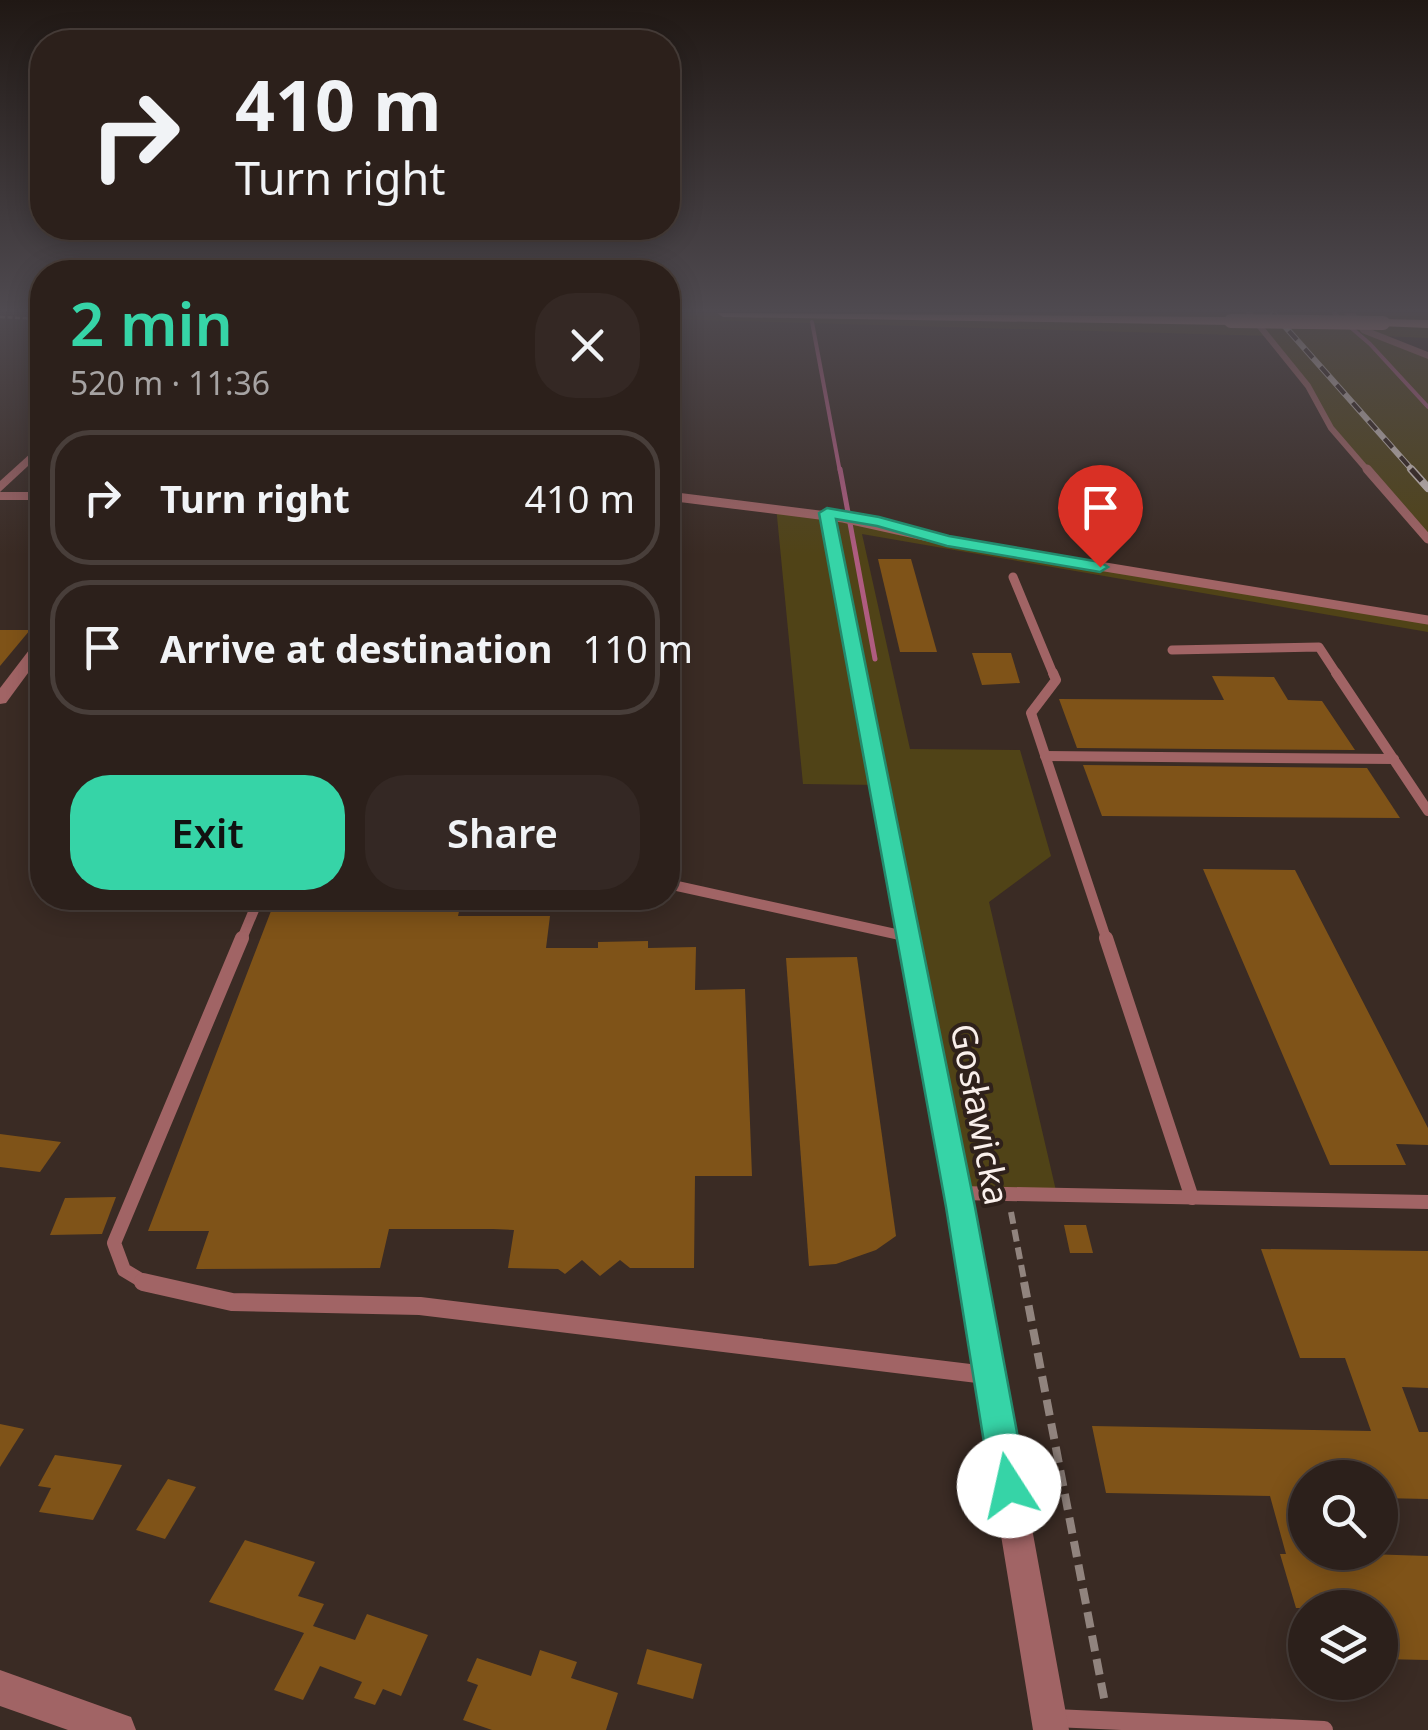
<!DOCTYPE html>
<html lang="en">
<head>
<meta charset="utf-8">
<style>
	:root { --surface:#2c201b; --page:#342824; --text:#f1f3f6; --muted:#a6a3a3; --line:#483e3a; --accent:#36d4a7 }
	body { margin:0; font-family:"Noto Sans",sans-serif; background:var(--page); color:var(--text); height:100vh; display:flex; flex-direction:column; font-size:38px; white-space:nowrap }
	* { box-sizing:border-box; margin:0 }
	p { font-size:32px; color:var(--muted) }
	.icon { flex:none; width:55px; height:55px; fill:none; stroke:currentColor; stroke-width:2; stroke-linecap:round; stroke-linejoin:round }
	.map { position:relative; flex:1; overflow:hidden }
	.panel { position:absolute; left:30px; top:260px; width:650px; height:650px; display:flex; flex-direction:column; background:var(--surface); border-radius:40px; box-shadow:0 5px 25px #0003,0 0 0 2px var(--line) }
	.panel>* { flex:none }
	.guide { position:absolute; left:30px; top:30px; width:650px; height:210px; border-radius:40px; box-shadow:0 5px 25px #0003,0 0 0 2px var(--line); background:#2c201b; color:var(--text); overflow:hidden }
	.tools { position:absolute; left:1288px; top:1460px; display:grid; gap:20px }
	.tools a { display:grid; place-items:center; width:110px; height:110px; border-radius:50%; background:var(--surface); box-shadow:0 5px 25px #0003,0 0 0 2px var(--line); font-size:50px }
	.pin { position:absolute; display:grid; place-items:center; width:85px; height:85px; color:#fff; margin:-102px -42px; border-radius:50% 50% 50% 0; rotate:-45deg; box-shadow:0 0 10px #0007 }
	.pin .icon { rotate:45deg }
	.me { position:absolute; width:110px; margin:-55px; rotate:350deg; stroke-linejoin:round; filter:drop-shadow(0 0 8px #0008) }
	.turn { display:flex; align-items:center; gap:35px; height:210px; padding:0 40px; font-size:45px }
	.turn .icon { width:130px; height:130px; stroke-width:2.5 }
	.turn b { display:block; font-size:70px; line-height:85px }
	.round { display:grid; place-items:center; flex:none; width:105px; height:105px; border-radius:40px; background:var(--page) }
	.summary { display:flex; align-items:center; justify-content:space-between; height:170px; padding:0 40px }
	h1 { font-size:60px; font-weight:600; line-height:75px; color:var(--accent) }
	.cta { display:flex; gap:20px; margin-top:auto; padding:20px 40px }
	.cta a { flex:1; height:115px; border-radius:40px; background:var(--accent); color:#111; font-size:40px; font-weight:600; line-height:115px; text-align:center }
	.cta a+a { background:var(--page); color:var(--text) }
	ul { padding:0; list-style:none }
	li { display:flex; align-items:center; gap:30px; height:135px; margin:0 20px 15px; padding:0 20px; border:5px solid var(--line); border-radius:40px }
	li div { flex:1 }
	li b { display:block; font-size:38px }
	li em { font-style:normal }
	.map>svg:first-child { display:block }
</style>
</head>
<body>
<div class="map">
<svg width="1428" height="1730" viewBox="0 0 1428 1730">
	<rect width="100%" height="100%" fill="#3a2b24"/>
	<g fill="#504317">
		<polygon points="668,313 1428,313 1428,338 1382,336 1428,356 1428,539 1331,428 1308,386 1270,336 668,319"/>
		<polygon points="776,506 947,541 1428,620 1428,632 862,534 910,749 1020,750 1051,856 989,902 1057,1195 958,1193 879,785 803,784"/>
	</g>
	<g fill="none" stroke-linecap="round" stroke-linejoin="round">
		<g stroke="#af5c80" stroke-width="4">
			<polyline points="1334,313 1370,344 1428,407"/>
			<polyline points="812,322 840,472"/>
		</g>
		<polyline stroke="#af5c80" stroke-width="5" points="840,469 875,659"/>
	</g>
	<g fill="#7f5318">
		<polygon points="878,559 911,559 937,652 900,652"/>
		<polygon points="0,630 30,630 0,666"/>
		<polygon points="972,653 1011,653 1020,683 982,685"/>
		<polygon points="1212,676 1274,677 1288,700 1322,701 1355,750 1077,748 1059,699 1224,700"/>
		<polygon points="1083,765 1367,768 1400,818 1102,816"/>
		<polygon points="1203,869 1295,870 1428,1128 1428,1145 1396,1144 1406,1165 1330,1165"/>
		<polygon points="276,898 462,898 458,916 550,916 546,948 598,948 598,942 648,941 648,948 696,947 695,990 745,989 752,1176 695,1176 694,1268 630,1268 620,1260 600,1276 582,1260 565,1274 558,1269 508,1268 514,1230 493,1229 389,1229 380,1268 196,1269 209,1231 148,1231"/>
		<polygon points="857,957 896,1236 876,1250 836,1264 809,1266 786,958"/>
		<polygon points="0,1134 61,1142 40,1172 0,1167"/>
		<polygon points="116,1197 102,1234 50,1235 65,1198"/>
		<polygon points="1064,1225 1086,1225 1093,1253 1070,1253"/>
		<polygon points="1261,1249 1428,1251 1428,1388 1402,1387 1419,1432 1428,1432 1428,1499 1380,1498 1380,1478 1305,1478 1305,1552 1428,1556 1428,1660 1380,1659 1380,1608 1296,1608 1280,1554 1286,1554 1270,1496 1106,1493 1092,1426 1371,1431 1345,1358 1300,1358"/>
		<polygon points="0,1424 24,1429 0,1467"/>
		<polygon points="55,1455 122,1465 93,1520 39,1512 51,1488 38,1486"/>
		<polygon points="168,1479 196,1487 165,1539 136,1530"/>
		<polygon points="245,1540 315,1562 298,1596 324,1604 313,1626 355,1640 367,1614 428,1635 401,1696 383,1689 375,1705 354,1698 362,1682 320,1666 303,1700 274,1690 304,1633 209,1602"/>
		<polygon points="647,1649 702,1664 693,1699 637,1684"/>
		<polygon points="540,1650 577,1662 571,1678 618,1693 606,1730 492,1730 463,1720 478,1685 467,1681 477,1658 531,1676"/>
	</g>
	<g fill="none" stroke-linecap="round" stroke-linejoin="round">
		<polyline stroke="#91847e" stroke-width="2.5" stroke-dasharray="5 2.5" stroke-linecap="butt" points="0,317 42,319"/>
		<polyline stroke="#91847e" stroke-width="6" stroke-dasharray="12 6" stroke-linecap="butt" points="1011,1212 1025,1285"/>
		<polyline stroke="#91847e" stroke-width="8" stroke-dasharray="16 8" stroke-linecap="butt" points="1024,1282 1105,1703"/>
		<polyline stroke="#a16465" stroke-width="6" points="1249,313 1308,386 1331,428 1369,472"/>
		<g stroke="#a16465" stroke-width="9">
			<polyline points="1367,469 1428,539"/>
			<polyline points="668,496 843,518 947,541 1428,620"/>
			<polyline points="1013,577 1054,676"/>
			<polyline points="1172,650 1319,647 1338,676"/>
		</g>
		<g stroke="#a16465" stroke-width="10">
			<polyline points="1053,673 1056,680 1031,713 1107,941"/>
			<polyline points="1336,673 1428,811"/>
			<polyline points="1045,756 1394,759"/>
			<polyline points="668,884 909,937"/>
			<polyline points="241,941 259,898"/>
		</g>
		<g stroke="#a16465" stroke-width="14">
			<polyline points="1106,938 1192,1198"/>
			<polyline points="958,1193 1428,1202"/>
			<polyline points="149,1285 124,1270 114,1243 242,938"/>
		</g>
		<g stroke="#a16465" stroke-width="18">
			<polyline points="143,1282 232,1302 420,1306 986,1375"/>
			<polyline points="1054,1718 1324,1730"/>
		</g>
		<g fill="#a16465" fill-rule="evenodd">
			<polygon points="1344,313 1355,313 1370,329 1428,352 1428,359 1362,333"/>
			<polygon points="42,443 42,453 0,492 0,481"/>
			<rect x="0" y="492" width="42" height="8"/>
			<polygon points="827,509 834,513 973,1207 1069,1730 1033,1730 947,1207 820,513"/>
			<polygon points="42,639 42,654 6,703 0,704 0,688 36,641"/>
		</g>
		<polygon fill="#a16465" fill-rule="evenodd" points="0,1670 131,1717 136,1730 68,1730 0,1706"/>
		<g fill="#f4a8a9" fill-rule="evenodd">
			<polygon points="717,313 1231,317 1237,321 1231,325 723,317"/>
			<polygon points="1383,319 1428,320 1428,328 1379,326 1377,323"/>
		</g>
		<g stroke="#cbc0bb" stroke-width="6">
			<polyline id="rail-far1" points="1273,313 1414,472"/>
		</g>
		<g stroke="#cbc0bb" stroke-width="8">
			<polyline id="rail" points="1411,469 1428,488"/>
		</g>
		<use href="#rail-far1" stroke="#2f211b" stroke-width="4" stroke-dasharray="12" stroke-linecap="butt"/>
		<use href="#rail" stroke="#2f211b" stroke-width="5" stroke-dasharray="16" stroke-linecap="butt"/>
		<polyline stroke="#f4a8a9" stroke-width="14" points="1231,321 1383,323"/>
	</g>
	<linearGradient id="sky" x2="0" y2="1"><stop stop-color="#201814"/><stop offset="0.56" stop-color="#4f4a50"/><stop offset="1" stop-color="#4f4a50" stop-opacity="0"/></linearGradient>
	<rect width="1428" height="555" fill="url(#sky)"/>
	<polygon fill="#36d4a7" stroke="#238a6d" stroke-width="2.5" points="827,508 879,517 949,536 1100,562 1108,567 1100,572 947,546 877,526 836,519 975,1207 1027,1486 1022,1498 1009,1503 996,1498 991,1486 946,1207 819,513"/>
	<g text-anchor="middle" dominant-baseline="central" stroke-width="8" stroke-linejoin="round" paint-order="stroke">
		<g font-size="35" fill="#f9efeb" stroke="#2f211b">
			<text transform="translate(981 1114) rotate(79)">Gosławicka</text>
		</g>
	</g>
</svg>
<div class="tools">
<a><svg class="icon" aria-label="search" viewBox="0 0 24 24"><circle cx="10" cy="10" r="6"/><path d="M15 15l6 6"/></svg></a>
<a><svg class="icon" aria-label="layers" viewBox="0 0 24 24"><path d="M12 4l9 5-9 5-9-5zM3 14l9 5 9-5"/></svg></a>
</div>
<div class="pin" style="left:1100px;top:567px;background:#d93025"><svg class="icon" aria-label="arrive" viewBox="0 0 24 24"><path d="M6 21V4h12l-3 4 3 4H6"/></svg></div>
<svg class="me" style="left:1009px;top:1486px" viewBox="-20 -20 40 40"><circle r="19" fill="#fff"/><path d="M0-13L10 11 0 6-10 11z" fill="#36d4a7"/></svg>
<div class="guide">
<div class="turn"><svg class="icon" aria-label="right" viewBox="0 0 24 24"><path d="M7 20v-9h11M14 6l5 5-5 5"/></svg><div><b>410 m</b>Turn right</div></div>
</div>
<section class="panel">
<div class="summary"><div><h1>2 min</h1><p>520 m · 11:36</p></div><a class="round"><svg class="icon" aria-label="close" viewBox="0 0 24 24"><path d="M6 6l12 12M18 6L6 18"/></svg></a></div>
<ul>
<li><svg class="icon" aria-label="right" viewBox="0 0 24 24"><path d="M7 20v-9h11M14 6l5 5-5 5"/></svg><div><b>Turn right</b></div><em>410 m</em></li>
<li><svg class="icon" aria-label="arrive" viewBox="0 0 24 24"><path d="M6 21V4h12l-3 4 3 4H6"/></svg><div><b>Arrive at destination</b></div><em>110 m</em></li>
</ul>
<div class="cta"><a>Exit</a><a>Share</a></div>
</section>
</div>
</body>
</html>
